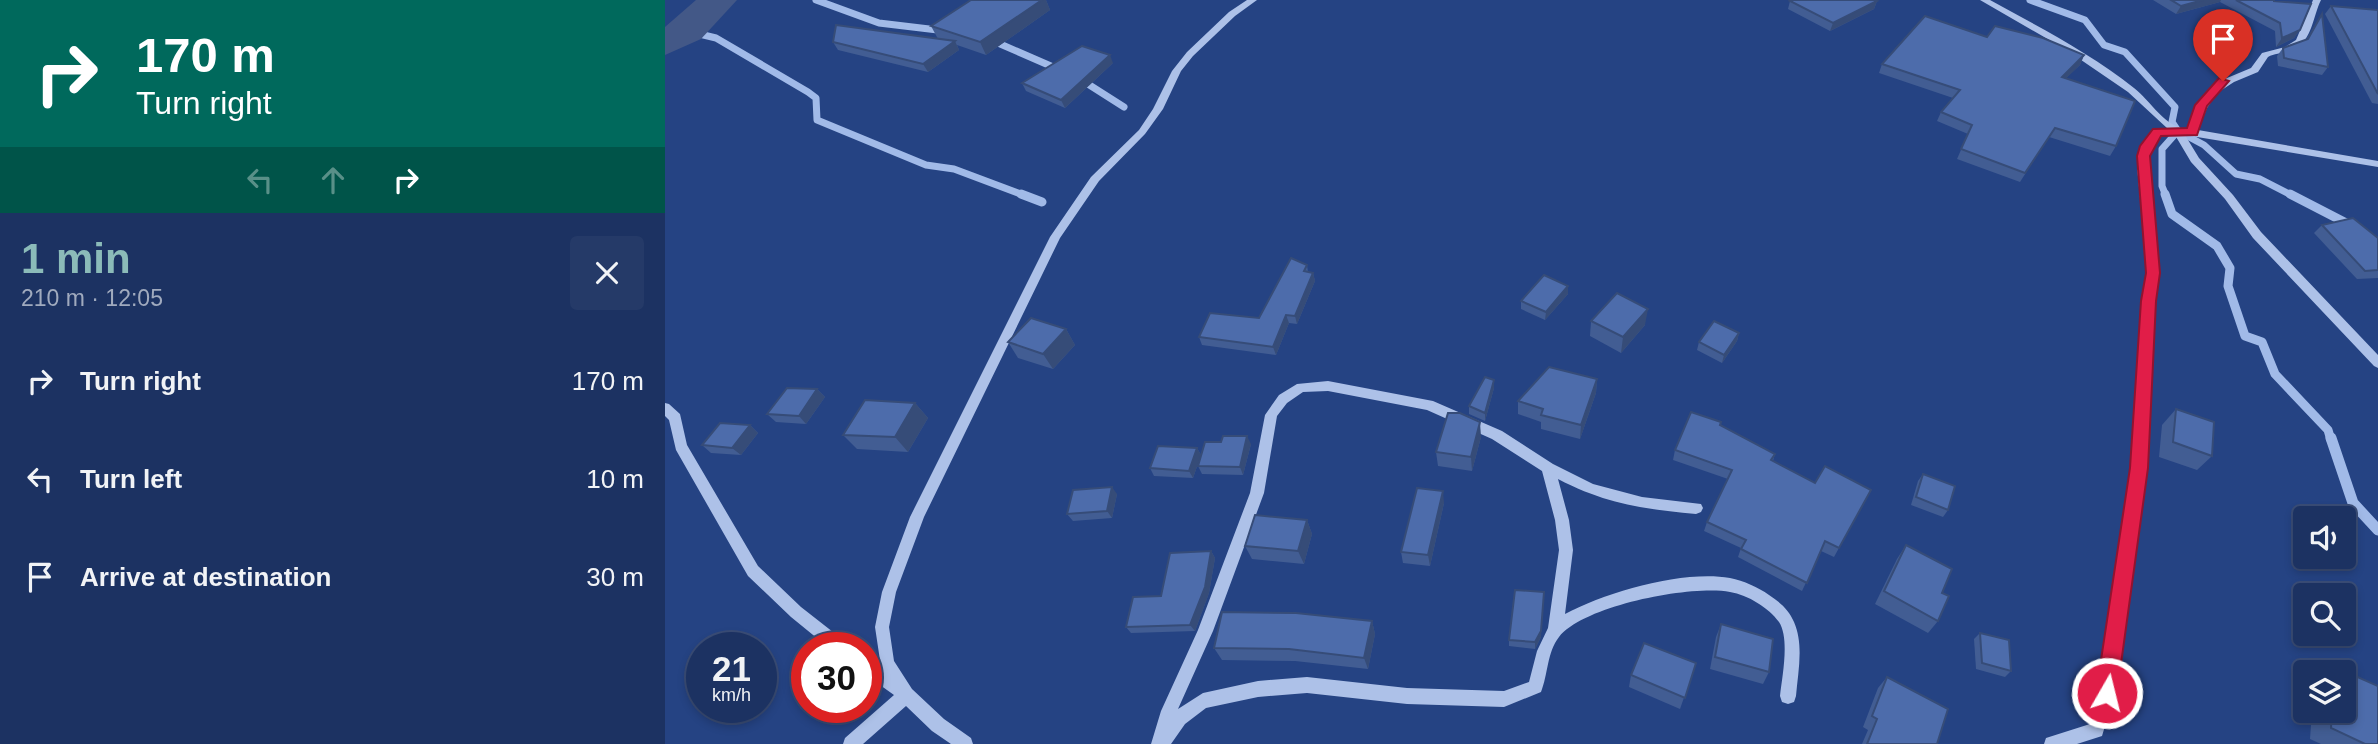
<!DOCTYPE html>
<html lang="en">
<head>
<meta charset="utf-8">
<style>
	:root { --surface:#1c3262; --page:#253a68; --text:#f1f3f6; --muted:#a0aabe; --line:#3a4d77; --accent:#8bbbb9 }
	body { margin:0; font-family:Helvetica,sans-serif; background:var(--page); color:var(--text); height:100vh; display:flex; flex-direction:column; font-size:26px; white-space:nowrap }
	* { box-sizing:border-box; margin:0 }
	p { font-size:23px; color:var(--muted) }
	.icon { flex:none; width:38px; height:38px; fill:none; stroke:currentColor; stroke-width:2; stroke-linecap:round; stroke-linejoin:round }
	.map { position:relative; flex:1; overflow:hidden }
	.panel { display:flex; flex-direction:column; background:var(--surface); width:665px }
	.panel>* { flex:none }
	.hud { background:#00695c; color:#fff; overflow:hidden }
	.buttons { position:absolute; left:1628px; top:506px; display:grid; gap:14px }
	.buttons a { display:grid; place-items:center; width:63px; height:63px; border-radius:7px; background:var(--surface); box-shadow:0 4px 10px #0003,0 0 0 2px var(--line); font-size:35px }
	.speed { position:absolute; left:21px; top:632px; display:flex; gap:14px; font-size:35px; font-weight:700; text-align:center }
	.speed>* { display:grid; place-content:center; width:91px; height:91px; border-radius:50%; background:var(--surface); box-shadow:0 4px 10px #0003,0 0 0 2px var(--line); line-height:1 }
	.speed small { font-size:18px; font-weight:400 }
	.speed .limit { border:10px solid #d22; background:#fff; color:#111 }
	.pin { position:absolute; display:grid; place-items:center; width:60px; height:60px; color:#fff; margin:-72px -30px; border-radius:50% 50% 50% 0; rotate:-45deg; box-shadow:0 0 7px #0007 }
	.pin .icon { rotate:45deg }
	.me { position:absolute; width:77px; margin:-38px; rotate:8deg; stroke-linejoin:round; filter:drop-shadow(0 0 5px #0008) }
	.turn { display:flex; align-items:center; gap:24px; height:147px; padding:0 21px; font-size:32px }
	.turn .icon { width:91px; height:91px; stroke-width:2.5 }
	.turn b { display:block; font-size:49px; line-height:60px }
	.lanes { display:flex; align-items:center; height:66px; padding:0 21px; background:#0003; justify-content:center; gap:35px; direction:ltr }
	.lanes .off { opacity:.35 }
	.round { display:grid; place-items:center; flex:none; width:74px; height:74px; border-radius:7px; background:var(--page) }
	.headline { display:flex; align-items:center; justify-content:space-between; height:119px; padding:0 21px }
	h1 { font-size:42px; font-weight:700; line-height:52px; color:var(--accent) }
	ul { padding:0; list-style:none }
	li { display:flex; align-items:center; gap:21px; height:98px; padding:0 21px }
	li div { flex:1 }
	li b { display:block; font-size:26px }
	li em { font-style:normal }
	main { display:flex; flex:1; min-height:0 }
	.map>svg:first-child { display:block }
</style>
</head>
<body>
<main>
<section class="panel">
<div class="hud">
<div class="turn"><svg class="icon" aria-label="right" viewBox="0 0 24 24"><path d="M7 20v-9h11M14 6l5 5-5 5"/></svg><div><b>170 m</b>Turn right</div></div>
<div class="lanes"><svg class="icon off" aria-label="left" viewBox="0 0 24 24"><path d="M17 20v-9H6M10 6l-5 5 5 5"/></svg><svg class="icon off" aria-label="ahead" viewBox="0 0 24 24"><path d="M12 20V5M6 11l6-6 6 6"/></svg><svg class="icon" aria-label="right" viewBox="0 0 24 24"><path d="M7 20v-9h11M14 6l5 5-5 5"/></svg></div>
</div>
<div class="headline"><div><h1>1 min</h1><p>210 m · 12:05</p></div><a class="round"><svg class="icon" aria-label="close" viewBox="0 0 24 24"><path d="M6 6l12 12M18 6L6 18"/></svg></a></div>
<ul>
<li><svg class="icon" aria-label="right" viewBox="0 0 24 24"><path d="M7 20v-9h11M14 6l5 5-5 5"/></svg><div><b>Turn right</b></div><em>170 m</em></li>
<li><svg class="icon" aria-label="left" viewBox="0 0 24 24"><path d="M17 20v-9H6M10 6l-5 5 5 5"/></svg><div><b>Turn left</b></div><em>10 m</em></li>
<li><svg class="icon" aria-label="arrive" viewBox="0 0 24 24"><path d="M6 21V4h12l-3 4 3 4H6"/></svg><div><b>Arrive at destination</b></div><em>30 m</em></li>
</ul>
</section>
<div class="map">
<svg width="1713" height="744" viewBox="0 0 1713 744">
	<rect width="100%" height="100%" fill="#254383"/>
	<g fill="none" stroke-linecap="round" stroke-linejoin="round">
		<g stroke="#a1bae8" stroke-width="7">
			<polyline points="151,0 214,23 281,31"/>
			<polyline points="1365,0 1420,20 1439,45 1460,52 1510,107 1507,122 1513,131 1539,145 1571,174 1595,179 1628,196"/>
			<polyline points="22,31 51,38 143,92 151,98 152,120 261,165 289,169 361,196"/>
			<polyline points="326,40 395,70"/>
			<polyline points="415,79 459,107"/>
			<polyline points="1501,196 1497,186 1497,149 1513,131"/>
		</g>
		<g stroke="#a1bae8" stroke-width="9">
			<polyline points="356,194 377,202"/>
			<polyline points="1500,194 1507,214 1552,246 1565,268 1563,286 1580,336 1597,342 1610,374 1663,430 1666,440"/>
			<polyline points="1625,194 1687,226"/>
		</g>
		<polyline stroke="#a1bae8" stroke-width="11" points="1666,438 1688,503 1713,530"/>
		<polygon fill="#435887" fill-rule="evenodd" points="31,0 72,0 36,39 0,55 0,27"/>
		<g fill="#adc1e8" fill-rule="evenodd">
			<polygon points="582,0 592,0 570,16 528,56 516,71 498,109 480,134 434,181 395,238 259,517 231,592 224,627 229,661 247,689 279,719 306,738 308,744 286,744 267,731 241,706 198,744 178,744 180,738 229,695 201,675 201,658 216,667 210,627 217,592 245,517 385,237 426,177 474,130 488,109 507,71 522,52 564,12"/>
			<path d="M1315,0H1325C1374,27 1425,53 1469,88C1485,100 1501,129 1523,129L1533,108L1546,89L1562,78L1586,68L1597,53L1620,47L1631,40L1648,0H1656C1648,16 1647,40 1630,49C1621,54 1611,52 1603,57L1593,72L1569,82L1552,93L1542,108L1533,130L1713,161V167L1520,135L1534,158L1568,195L1596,232L1713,355V368L1709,366L1588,238L1560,199L1526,162L1510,135H1495L1486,146L1482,166L1494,273L1489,301L1481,468L1450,693L1437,736L1412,744H1379L1381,738L1425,724L1434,693L1467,468L1477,301L1482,273L1472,166L1476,146L1489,130L1503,129L1463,92L1400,49Z"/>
			<path d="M663,381L768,401L837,431L888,464L928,484L977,497L1036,504L1038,508L1036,512L1031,514C978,509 941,504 893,479L904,520L908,550L900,614C942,592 1017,570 1065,578C1079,581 1093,587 1104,595C1115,602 1124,610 1129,622C1139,645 1133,672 1131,696L1129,702L1123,704L1117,702L1115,696C1117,677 1125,639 1114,622C1104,608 1083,595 1065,592C1026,585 920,605 894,637C882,652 883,675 876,692L839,707L742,704L642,693L593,697L541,708L520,724L506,744H486L496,711L533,630L585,493L600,415L614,395L632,384ZM663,391L762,410L827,439L877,471L890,520L894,550L883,628L872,651L864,682L839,691L742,688L642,677L593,681L538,693L513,709L548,631L599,493L612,416L622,403L638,392Z"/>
			<polygon points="0,403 4,404 15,414 22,445 93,566 136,607 182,643 184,648 164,648 126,617 83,576 11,450 4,420 0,416"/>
		</g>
	</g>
	<g fill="#425d93">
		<polygon points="306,0 381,0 385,10 321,55 292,45 294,50 263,72 173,50 168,42 273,39 266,26"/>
		<polygon points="1128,0 1212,0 1211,1 1212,1 1209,9 1165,31 1123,9 1125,1"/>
		<polygon points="1488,0 1609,0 1635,30 1629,38 1611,47 1610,31 1555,2 1511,14"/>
		<polygon points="1666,6 1713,10 1713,104 1707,103 1660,14"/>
		<polygon points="1657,14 1663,67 1657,75 1613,66 1612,56 1618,48 1641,40"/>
		<polygon points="1322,37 1419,55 1415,65 1401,78 1451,146 1445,156 1384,137 1355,182 1292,159 1303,134 1272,121 1276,112 1288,98 1214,73 1217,64"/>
		<polygon points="448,63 400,108 361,91 357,83"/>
		<polygon points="1657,225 1713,238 1713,278 1692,279 1649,233"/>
		<polygon points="642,265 643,272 648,273 650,281 632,324 624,323 611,355 537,345 534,337 594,318"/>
		<polygon points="903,286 903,294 880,320 856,309 856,301"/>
		<polygon points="926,321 980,325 956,353 925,336"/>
		<polygon points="401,329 410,345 388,369 353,358 343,342"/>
		<polygon points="1074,333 1072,341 1057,363 1032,350 1034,342"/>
		<polygon points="932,379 931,393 915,439 876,429 876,422 853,414 853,401"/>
		<polygon points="829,380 829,388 820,421 804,414 804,406"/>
		<polygon points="152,389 160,397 141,424 111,422 102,414"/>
		<polygon points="250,403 263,418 243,452 192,449 178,435"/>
		<polygon points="1511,409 1547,456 1532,470 1494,457 1497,425"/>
		<polygon points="85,425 93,433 76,455 46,453 37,445"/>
		<polygon points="1055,425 1110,454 1108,461 1150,483 1206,490 1169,557 1156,551 1137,591 1073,557 1076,548 1039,531 1042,522 1063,479 1008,460 1010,450"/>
		<polygon points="816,437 807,471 773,466 771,452"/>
		<polygon points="586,444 578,475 537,474 533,466"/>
		<polygon points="532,448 536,455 528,478 489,476 485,468"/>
		<polygon points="1258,474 1283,510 1278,517 1246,505 1253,481"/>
		<polygon points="452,494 447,518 408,521 402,514"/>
		<polygon points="779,503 765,566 738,563 736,552"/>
		<polygon points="642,520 647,534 639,564 587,559 580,546"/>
		<polygon points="1241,545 1277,593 1273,621 1263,633 1210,604 1232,559"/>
		<polygon points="546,551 550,558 544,593 530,631 466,633 461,627 496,596"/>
		<polygon points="707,621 710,634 703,669 630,661 557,660 549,648"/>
		<polygon points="1056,624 1104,672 1098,684 1045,669 1051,637"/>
		<polygon points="1315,633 1346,671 1340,677 1311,669 1309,639"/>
		<polygon points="876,637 870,649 844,646 844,640"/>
		<polygon points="1031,663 1015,709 964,687 966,675"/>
		<polygon points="1670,667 1713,686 1713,744 1656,744 1645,739 1647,710 1678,710 1678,672 1662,672"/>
		<polygon points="1222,677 1272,744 1197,744 1203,730 1198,727 1213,688"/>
	</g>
	<g fill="#364c78">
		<polygon points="377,0 381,0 385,10 321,55 315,42"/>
		<polygon points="1538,0 1556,0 1555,2 1511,14 1516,6"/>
		<polygon points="1212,1 1209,9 1165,31 1168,23"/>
		<polygon points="1635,30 1629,38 1611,47 1617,38"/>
		<polygon points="290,41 294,50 263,72 258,64"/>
		<polygon points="445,55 448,63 400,108 396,100"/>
		<polygon points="1419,55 1415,65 1392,87 1397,77"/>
		<polygon points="648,273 650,281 632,324 630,316"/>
		<polygon points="903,286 903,294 880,320 881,312"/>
		<polygon points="983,309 980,325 956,353 958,337"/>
		<polygon points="621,315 624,323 611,355 608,347"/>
		<polygon points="401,329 410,345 388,369 378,354"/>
		<polygon points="1074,333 1072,341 1057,363 1059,355"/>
		<polygon points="932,379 931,393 915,439 916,425"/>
		<polygon points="829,380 829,388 820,421 820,413"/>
		<polygon points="152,389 160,397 141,424 134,416"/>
		<polygon points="250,403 263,418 243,452 230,437"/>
		<polygon points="815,422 816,437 807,471 806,457"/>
		<polygon points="85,425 93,433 76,455 67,448"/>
		<polygon points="582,436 586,444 578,475 575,467"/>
		<polygon points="532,448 536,455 528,478 524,471"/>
		<polygon points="447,487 452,494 447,518 442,511"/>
		<polygon points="778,491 779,503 765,566 763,555"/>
		<polygon points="642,520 647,534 639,564 633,551"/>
		<polygon points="546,551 550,558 544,593 530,631 525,625"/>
		<polygon points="879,592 876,637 870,649 870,642"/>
		<polygon points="707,621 710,634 703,669 699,658"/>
	</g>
	<g fill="#4d6cab" stroke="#364c78" stroke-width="2">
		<polygon points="306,0 377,0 315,42 266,26"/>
		<polygon points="1128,0 1209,0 1212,1 1168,23 1125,1"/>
		<polygon points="1506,0 1538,0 1516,6"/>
		<polygon points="1571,0 1609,0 1609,1 1646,4 1635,30 1617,38 1615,23"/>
		<polygon points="1666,6 1713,10 1713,94"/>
		<polygon points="1657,14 1663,67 1619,58 1618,48 1643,39"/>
		<polygon points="1260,16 1322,37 1330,26 1378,38 1419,55 1397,77 1470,101 1451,146 1390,128 1360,173 1296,149 1307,125 1276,112 1295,90 1217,64"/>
		<polygon points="171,25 290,41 258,64 168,42"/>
		<polygon points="417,46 445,55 396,100 357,83"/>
		<polygon points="1688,218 1713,238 1713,270 1700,271 1657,225"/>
		<polygon points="626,258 642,265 639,271 648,273 630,316 621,315 608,347 534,337 545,313 594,318"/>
		<polygon points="879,275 903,286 881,312 856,301"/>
		<polygon points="952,293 983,309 958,337 926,321"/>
		<polygon points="366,318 401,329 378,354 343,342"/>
		<polygon points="1049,321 1074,333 1059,355 1034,342"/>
		<polygon points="884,367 932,379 916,425 876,415 878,409 853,401"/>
		<polygon points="820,377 829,380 820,413 804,406"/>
		<polygon points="122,388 152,389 134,416 102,414"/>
		<polygon points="200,400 250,403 230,437 178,435"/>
		<polygon points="1511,409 1549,422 1547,456 1508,442"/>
		<polygon points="1026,412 1056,422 1055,425 1110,454 1106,460 1150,483 1160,466 1206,490 1174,548 1160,541 1142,583 1076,549 1081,540 1042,522 1067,470 1010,450"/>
		<polygon points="783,413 795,413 815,422 806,457 771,452"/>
		<polygon points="55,423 85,425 67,448 37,445"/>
		<polygon points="558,436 582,436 575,467 533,466 540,442 556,442"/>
		<polygon points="493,446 532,448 524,471 485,468"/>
		<polygon points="1258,474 1290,486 1283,510 1251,497"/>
		<polygon points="447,487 442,511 402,514 408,490"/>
		<polygon points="752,488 778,491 763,555 736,552"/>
		<polygon points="590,515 642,520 633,551 580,546"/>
		<polygon points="1241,545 1287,569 1277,593 1284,596 1273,621 1219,591"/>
		<polygon points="546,551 540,587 525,625 461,627 468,597 496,596 505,553"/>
		<polygon points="850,590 879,592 876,631 870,642 844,640"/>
		<polygon points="557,612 631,613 707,621 699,658 624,649 549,648"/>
		<polygon points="1056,624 1108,639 1104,672 1050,657"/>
		<polygon points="1315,633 1344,640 1346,671 1317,663"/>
		<polygon points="979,643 1031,663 1020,698 966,675"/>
		<polygon points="1670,667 1713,686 1713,744 1700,744 1666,728 1667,710 1678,710 1678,672 1670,672"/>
		<polygon points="1222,677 1283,709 1272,744 1202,744 1212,719 1207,716"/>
	</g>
	<polygon fill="#e11d48" stroke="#92132f" stroke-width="2" points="1554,78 1564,81 1542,106 1532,135 1496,136 1485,156 1495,273 1491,301 1483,468 1452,693 1449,700 1442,703 1434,700 1431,693 1465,468 1476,301 1481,273 1472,156 1475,146 1488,129 1522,128 1530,105"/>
</svg>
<div class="buttons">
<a><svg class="icon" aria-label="sound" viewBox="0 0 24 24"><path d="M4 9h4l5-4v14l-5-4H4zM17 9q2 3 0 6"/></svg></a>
<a><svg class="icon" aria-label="search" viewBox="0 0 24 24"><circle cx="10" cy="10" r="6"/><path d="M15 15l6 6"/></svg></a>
<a><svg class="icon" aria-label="layers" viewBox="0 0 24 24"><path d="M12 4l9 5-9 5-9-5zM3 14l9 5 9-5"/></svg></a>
</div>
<div class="speed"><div>21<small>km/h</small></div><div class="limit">30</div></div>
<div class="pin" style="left:1558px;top:81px;background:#d93025"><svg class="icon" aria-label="arrive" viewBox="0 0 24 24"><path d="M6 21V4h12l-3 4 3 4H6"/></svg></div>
<svg class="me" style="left:1442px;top:693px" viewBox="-20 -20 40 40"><circle r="17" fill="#e11d48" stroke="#fff" stroke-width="3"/><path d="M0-11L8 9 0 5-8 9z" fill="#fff"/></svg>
</div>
</main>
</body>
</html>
